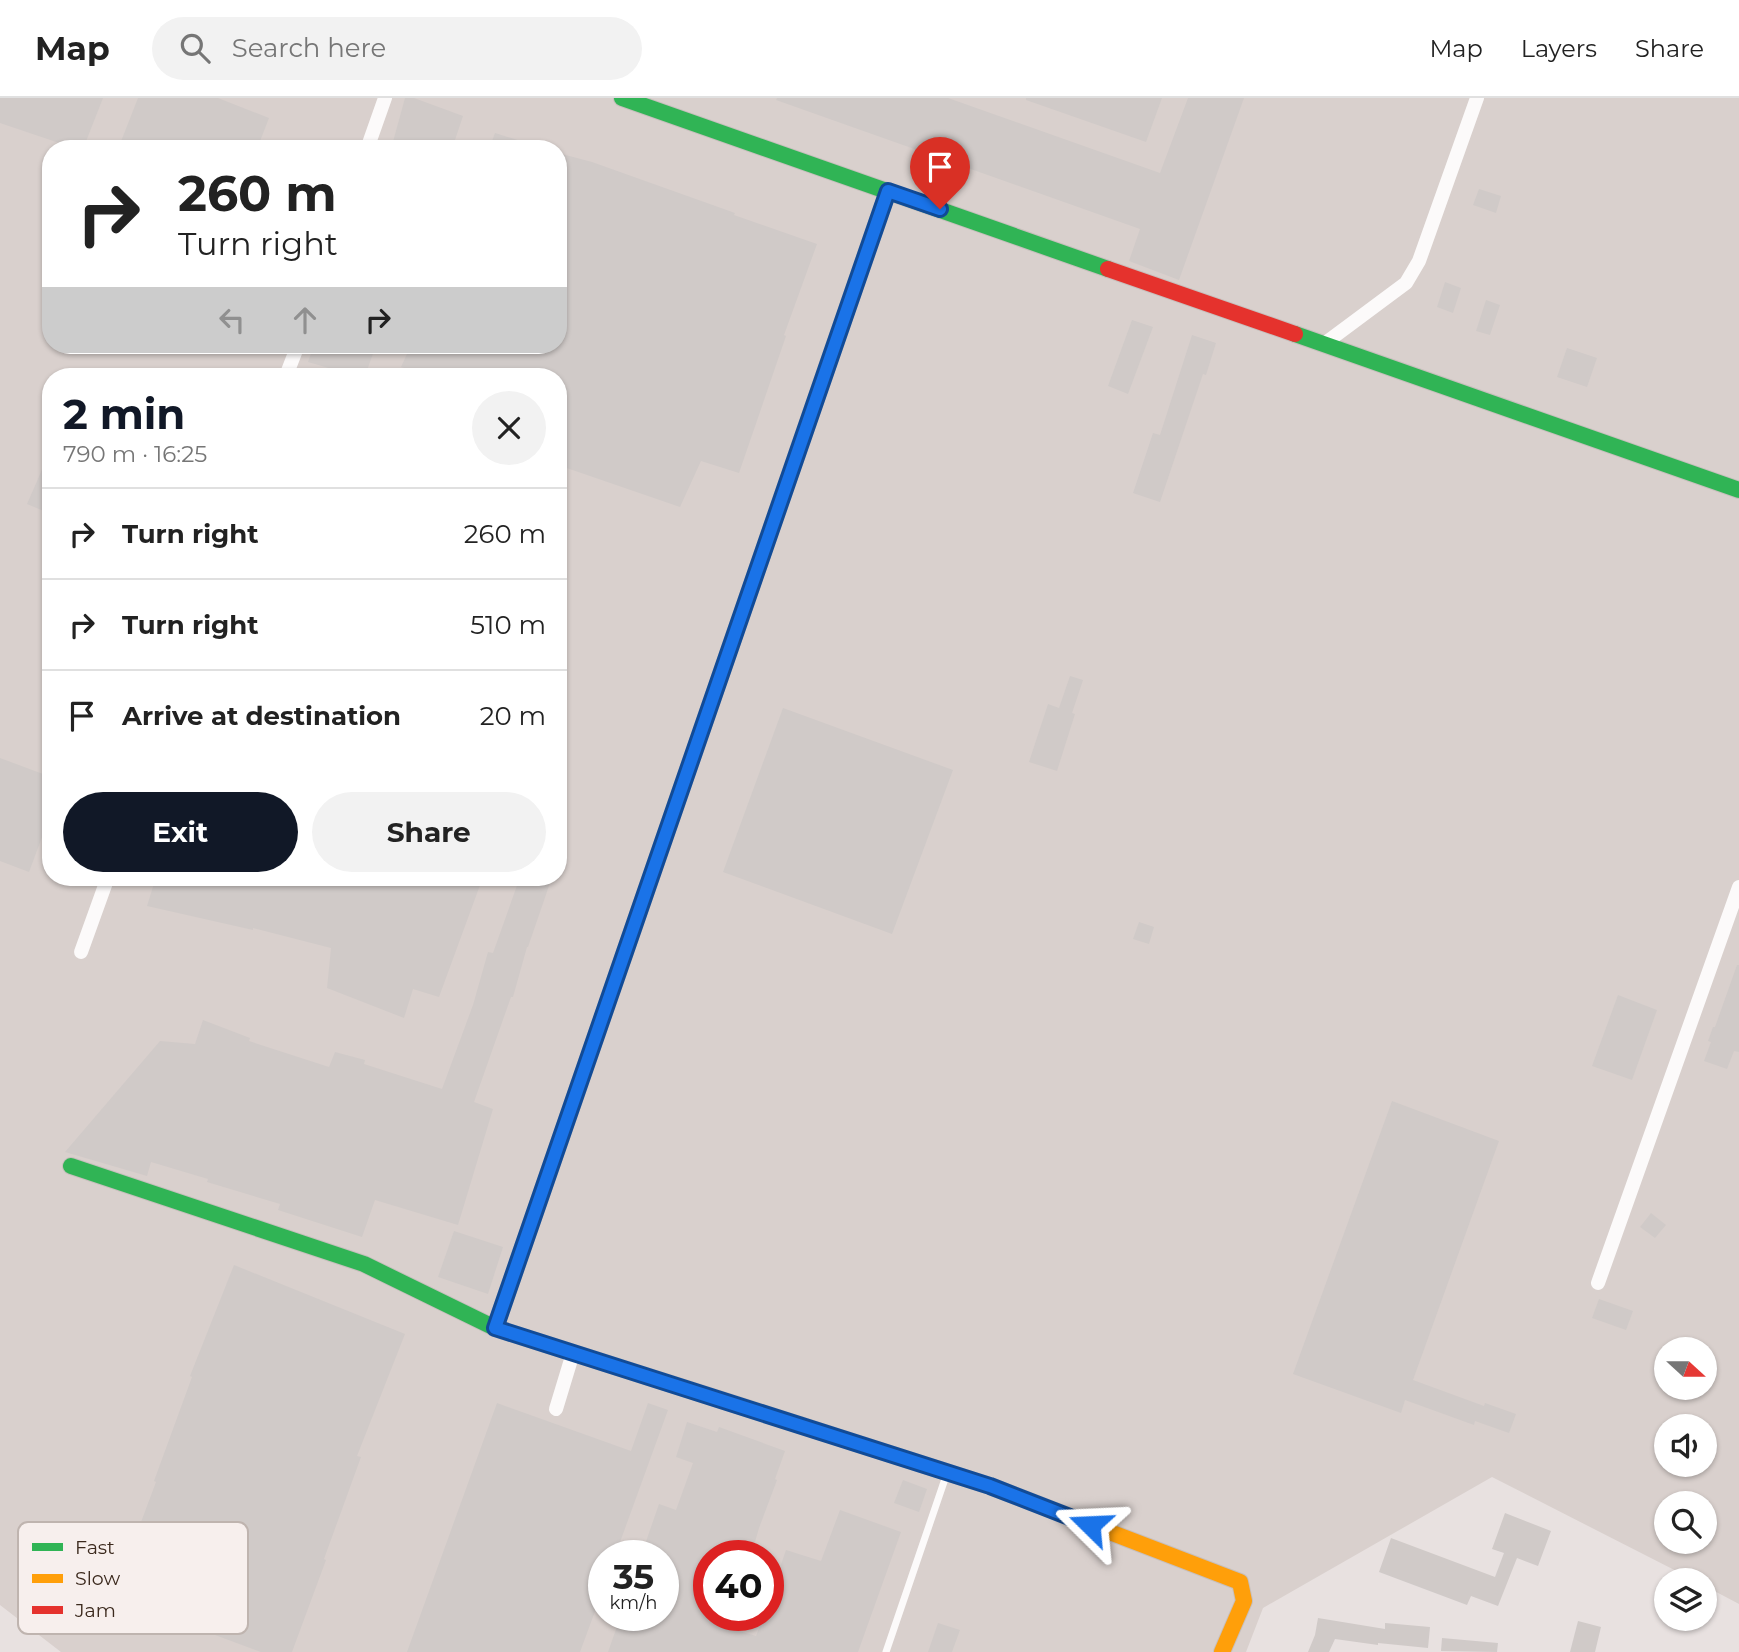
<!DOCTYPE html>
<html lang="en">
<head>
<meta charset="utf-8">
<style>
	:root { --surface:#fff; --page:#f2f2f2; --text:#222; --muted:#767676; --line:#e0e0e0; --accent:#111827 }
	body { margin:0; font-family:Montserrat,sans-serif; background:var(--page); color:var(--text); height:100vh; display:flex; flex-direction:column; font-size:26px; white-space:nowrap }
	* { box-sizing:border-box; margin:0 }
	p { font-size:23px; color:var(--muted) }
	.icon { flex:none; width:38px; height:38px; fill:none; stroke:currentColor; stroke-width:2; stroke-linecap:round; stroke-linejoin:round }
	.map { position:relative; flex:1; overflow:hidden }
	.side { position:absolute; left:42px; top:270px; width:525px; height:518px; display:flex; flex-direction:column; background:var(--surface); border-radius:28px; box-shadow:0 2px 5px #0004 }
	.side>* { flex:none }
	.hud { position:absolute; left:42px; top:42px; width:525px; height:214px; border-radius:28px; box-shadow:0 2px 5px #0004; background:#fff; color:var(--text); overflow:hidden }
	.needle { width:46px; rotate:111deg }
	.fabs { position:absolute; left:1654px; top:1239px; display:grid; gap:14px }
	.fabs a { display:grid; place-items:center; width:63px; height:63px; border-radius:50%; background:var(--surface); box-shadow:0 2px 5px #0004; font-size:35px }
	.speed { position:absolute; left:588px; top:1442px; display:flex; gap:14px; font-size:35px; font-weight:700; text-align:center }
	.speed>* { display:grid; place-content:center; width:91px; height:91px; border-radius:50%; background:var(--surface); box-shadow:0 2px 5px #0004; line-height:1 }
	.speed small { font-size:18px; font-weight:400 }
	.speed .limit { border:10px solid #d22; background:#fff; color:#111 }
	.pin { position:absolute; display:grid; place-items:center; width:60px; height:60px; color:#fff; margin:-72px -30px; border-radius:50% 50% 50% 0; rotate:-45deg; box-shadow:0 0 7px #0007 }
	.pin .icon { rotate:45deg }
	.me { position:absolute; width:77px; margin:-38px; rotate:291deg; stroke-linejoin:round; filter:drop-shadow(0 0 5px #0008) }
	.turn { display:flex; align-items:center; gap:24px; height:147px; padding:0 21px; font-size:32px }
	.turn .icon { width:91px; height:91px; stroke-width:2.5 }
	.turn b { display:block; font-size:49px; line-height:60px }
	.lanes { display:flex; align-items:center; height:66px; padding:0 21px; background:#0003; justify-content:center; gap:35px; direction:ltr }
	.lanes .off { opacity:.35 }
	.round { display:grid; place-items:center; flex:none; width:74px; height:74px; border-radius:37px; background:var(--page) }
	.overview { display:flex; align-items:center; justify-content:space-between; height:119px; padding:0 21px }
	h1 { font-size:42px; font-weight:700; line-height:52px; color:var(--accent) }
	.cta { display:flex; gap:14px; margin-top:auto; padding:14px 21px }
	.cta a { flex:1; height:80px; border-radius:42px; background:var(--accent); color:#fff; font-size:28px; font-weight:700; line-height:80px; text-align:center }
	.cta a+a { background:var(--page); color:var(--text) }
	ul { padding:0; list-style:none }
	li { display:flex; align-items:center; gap:21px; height:91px; padding:0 21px; border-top:2px solid var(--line) }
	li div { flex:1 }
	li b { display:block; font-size:26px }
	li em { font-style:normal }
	header { display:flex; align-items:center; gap:42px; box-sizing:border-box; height:98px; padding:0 35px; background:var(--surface); border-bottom:2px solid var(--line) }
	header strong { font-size:33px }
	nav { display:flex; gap:38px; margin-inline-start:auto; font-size:24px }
	.search { width:490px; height:63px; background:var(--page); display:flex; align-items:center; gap:18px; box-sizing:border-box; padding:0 24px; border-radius:38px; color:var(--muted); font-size:26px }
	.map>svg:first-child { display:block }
</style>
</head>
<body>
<header>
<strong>Map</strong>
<div class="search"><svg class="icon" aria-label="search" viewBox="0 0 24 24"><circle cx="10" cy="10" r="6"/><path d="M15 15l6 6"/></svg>Search here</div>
<nav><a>Map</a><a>Layers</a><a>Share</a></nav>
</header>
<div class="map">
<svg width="1739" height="1554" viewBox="0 0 1739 1554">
	<rect width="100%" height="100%" fill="#e8e1e0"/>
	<path fill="#d9d0cd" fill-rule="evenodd" d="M0,0H1739V1506L1705,1488L1704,1482H1694L1492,1379L1263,1510L1246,1554H61L0,1507ZM51,51H558V247H51ZM51,278H558V779H51ZM1666,1251H1704V1290H1666ZM1666,1328H1704V1367H1666ZM1666,1405H1704V1444H1666ZM604,1458H663V1517H604ZM709,1458H768V1517H709Z"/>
	<g fill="#d0cac8">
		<polygon points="0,0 103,0 83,51 77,51 0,25"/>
		<polygon points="138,0 218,0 269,20 257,51 118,51"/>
		<polygon points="405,0 414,0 463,18 452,51 391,51"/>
		<polygon points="777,0 948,0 1160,75 1188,0 1244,0 1179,182 1129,163 1140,131 776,2"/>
		<polygon points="1026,0 1162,0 1146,44 1026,2"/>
		<polygon points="495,35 537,48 537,51 489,51"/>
		<polygon points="558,55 592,64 735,115 734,117 817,146 784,237 786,238 739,375 701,363 680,409 558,367 558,340 565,320 558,318 558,278 432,278 401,269 411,247 558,247"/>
		<polygon points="1479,91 1501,98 1496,115 1473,107"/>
		<polygon points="1445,184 1461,190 1453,215 1437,209"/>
		<polygon points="1486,202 1500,207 1490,237 1476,233"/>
		<polygon points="1132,222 1153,229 1128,296 1108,288"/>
		<polygon points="1192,237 1216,245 1206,277 1203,276 1160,404 1133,395 1153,335 1160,337"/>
		<polygon points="314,247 376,247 365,278 356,278 308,264"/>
		<polygon points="1567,250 1597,260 1587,289 1557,279"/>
		<polygon points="51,351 51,416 27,406"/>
		<polygon points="1070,578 1083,582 1072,615 1075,616 1057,673 1029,664 1048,606 1059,610"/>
		<polygon points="783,610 953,672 892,836 723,774"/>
		<polygon points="0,660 51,679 51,715 29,774 0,763"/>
		<polygon points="156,779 483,779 439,899 413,891 404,920 327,890 331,850 253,830 253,832 147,808"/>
		<polygon points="520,779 532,779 550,785 528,849 527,849 513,899 511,899 474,1004 493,1011 458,1127 375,1102 362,1139 278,1112 280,1106 207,1084 208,1081 151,1064 147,1078 65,1054 160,943 195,946 203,922 250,940 249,943 329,969 335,954 365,962 364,966 442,991 473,907 488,854 493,855"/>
		<polygon points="1139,824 1154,829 1149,846 1133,841"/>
		<polygon points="1737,867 1739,867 1739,954 1734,953 1727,971 1704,963 1711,944 1708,943 1713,929 1715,929"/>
		<polygon points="1618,897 1657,912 1632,982 1592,968"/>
		<polygon points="1392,1003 1499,1043 1413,1282 1484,1308 1485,1305 1516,1316 1509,1335 1475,1323 1474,1327 1405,1302 1401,1315 1293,1276"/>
		<polygon points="1651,1115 1666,1127 1655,1140 1640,1129"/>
		<polygon points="454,1133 503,1149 488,1196 438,1179"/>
		<polygon points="234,1167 405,1236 357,1358 361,1359 324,1461 326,1462 292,1554 261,1554 113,1499 156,1384 154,1383 192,1279 190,1278"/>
		<polygon points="1599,1201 1633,1213 1626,1232 1592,1220"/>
		<polygon points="497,1305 631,1353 648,1305 668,1312 615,1458 604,1458 604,1489 580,1554 407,1554"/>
		<polygon points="687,1324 717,1334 719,1329 785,1353 775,1381 777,1382 759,1430 751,1458 709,1458 709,1517 733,1517 729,1530 756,1538 764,1517 768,1517 768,1504 786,1452 821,1463 840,1412 901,1434 858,1554 608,1554 621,1517 663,1517 663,1458 641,1458 659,1406 676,1412 693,1365 676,1359"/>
		<polygon points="903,1382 927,1391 919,1414 894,1405"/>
		<polygon points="1505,1415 1551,1433 1538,1468 1517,1460 1498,1508 1471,1498 1467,1507 1379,1474 1391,1440 1495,1479 1504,1455 1492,1451"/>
		<polygon points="1318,1520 1385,1531 1385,1525 1430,1529 1428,1550 1378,1545 1378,1547 1335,1541 1329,1554 1308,1554 1315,1537"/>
		<polygon points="1578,1523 1601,1529 1595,1554 1570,1554"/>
		<polygon points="938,1525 960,1532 952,1554 928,1554"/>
		<polygon points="1442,1540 1498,1545 1497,1554 1441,1553"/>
	</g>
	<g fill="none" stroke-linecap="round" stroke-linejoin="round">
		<g stroke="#c7bfbc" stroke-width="18">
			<g id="fast">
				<polyline points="622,0 1108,171"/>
				<polyline points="1295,236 1739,392"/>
				<polyline points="625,854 827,269"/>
				<polyline points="71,1068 364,1166 495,1230 800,1327"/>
			</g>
		</g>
		<g stroke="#c7bfbc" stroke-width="18">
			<g id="slow">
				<polyline points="827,269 888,93"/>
				<polyline points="495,1230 625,854"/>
				<polyline points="800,1327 990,1388 1240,1484 1244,1503 1222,1554"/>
			</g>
		</g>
		<g stroke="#c7bfbc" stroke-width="18">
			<polyline id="jam" points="1108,171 1295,236"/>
		</g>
		<polyline stroke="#fcfafa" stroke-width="7" points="886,1554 947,1375"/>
		<g stroke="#fcfafa" stroke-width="14">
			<polyline points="367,51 385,0"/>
			<polyline points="1324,246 1406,185 1419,163 1477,0"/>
			<polyline points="286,278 298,247"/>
			<polyline points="81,854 108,779"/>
			<polyline points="1598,1185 1739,789"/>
			<polyline points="556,1311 573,1255"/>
		</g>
		<use href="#fast" stroke="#30b455" stroke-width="16"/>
		<use href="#slow" stroke="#ff9f0a" stroke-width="16"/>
		<use href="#jam" stroke="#e5322d" stroke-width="16"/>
	</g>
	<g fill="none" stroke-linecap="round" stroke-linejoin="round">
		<g stroke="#114b97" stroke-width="18">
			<polyline id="route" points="940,111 888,93 495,1230 990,1388 1090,1427"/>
		</g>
		<use href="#route" stroke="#1a73e8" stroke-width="12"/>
	</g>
	<rect x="18" y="1424" width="230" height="112" rx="10" fill="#f7efed" stroke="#bfb4af" stroke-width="2"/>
	<rect x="32" y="1445" width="31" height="8" fill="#30b455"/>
	<rect x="32" y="1476" width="31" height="9" fill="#ff9f0a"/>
	<rect x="32" y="1508" width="31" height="8" fill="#e5322d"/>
	<g font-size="19" fill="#3b291d">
		<text x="75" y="1456">Fast</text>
		<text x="75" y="1487">Slow</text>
		<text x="75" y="1519">Jam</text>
	</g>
</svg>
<div class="fabs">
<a><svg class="needle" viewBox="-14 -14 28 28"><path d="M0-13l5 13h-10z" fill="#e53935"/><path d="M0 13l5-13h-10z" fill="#767676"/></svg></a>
<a><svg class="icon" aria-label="sound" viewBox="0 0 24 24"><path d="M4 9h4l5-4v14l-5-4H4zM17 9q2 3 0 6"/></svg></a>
<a><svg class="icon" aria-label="search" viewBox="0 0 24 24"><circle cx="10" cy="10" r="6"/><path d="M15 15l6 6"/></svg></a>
<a><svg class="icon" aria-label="layers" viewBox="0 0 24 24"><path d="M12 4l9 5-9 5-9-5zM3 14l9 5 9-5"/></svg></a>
</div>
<div class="speed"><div>35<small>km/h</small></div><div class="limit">40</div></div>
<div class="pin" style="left:940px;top:111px;background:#d93025"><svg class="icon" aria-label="arrive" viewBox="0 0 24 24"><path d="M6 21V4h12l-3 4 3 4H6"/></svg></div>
<svg class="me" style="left:1090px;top:1427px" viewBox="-20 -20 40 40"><path d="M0-17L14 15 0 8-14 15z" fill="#1a73e8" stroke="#fff" stroke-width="4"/></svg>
<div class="hud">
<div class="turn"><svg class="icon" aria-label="right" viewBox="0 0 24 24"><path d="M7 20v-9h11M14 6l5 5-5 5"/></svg><div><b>260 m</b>Turn right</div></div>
<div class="lanes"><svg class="icon off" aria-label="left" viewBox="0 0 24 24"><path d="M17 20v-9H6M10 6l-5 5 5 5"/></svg><svg class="icon off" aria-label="ahead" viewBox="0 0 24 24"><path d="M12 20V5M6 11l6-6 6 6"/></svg><svg class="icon" aria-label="right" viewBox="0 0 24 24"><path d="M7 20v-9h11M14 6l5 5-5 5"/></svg></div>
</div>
<section class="side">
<div class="overview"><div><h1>2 min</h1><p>790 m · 16:25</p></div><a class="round"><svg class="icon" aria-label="close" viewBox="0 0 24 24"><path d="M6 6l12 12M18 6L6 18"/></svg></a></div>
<ul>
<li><svg class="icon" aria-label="right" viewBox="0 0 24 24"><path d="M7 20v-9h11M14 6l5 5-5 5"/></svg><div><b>Turn right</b></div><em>260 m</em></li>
<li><svg class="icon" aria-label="right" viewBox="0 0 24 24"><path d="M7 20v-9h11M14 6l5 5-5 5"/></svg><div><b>Turn right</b></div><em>510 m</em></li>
<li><svg class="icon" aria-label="arrive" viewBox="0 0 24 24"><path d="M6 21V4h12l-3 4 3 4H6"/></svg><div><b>Arrive at destination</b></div><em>20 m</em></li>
</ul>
<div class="cta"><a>Exit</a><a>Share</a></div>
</section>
</div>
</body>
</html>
